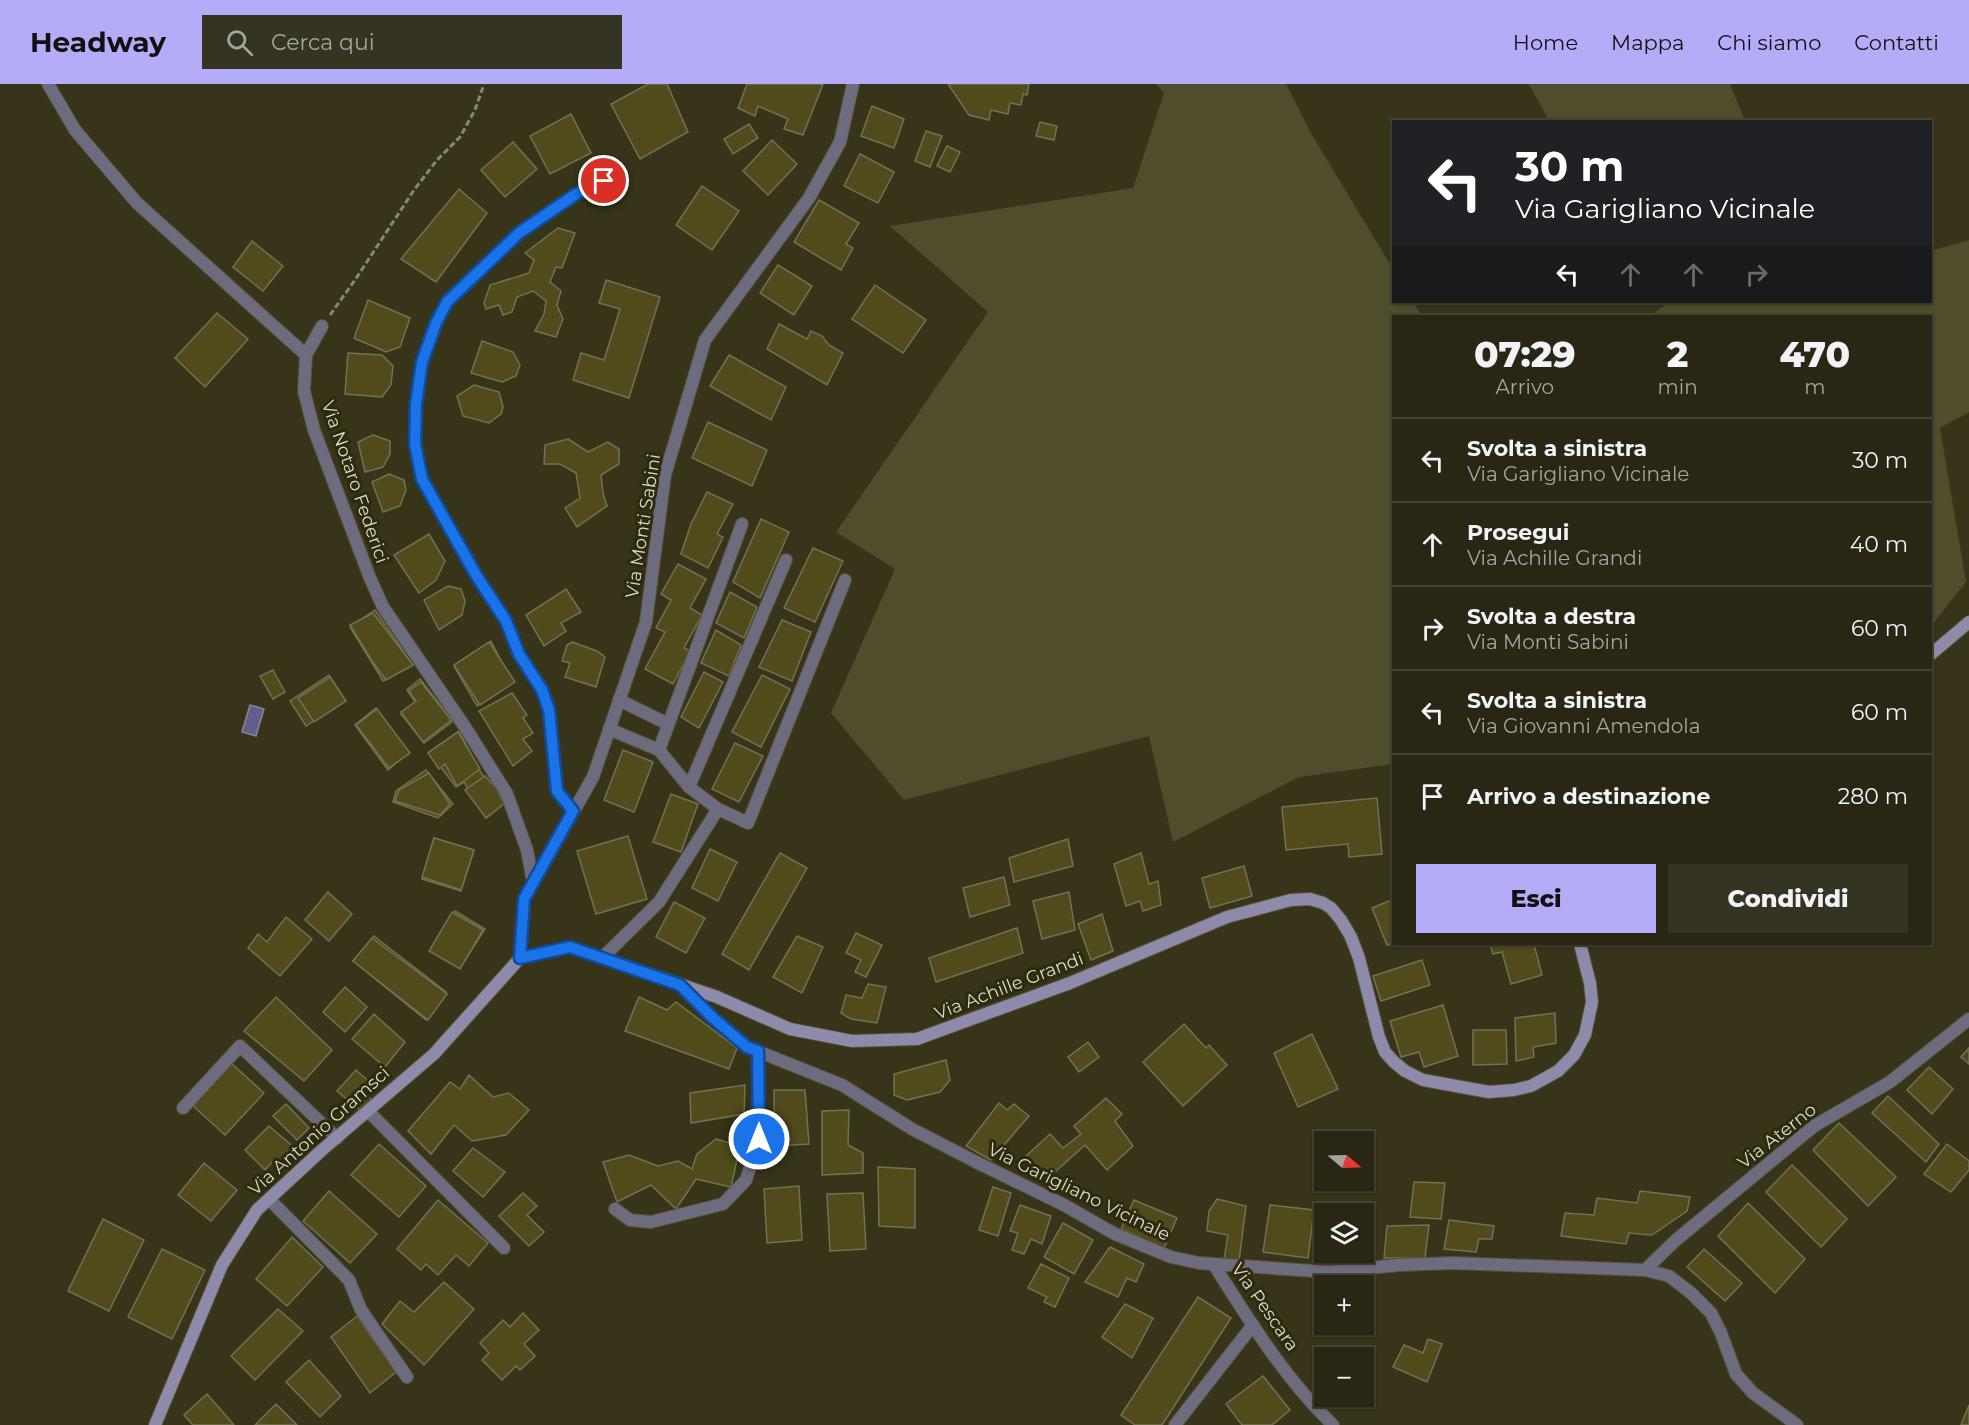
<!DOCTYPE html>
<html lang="it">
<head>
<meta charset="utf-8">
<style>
	:root { --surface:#292713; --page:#353321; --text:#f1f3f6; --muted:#a5a5a0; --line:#454433; --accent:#b5acf8 }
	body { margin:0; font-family:Montserrat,sans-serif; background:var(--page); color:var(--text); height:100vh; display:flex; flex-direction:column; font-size:22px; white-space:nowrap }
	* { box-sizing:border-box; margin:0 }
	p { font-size:20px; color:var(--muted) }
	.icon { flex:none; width:33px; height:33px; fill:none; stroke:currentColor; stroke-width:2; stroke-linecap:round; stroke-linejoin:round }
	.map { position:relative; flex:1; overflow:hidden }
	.side { position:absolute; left:1392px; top:231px; width:540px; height:630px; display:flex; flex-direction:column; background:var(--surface); border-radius:0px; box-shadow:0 2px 4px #0004,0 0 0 2px var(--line) }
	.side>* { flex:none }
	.hud { position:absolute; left:1392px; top:36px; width:540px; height:183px; border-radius:0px; box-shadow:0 2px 4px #0004,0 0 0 2px var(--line); background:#202124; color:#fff; overflow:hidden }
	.needle { width:39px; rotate:109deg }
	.controls { position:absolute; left:1314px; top:1047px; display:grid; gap:12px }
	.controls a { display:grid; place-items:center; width:60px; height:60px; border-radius:0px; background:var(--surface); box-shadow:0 2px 4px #0004,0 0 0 2px var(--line); font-size:30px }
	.pin { position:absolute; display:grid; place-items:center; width:51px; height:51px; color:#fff; margin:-26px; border:3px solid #fff; border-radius:50%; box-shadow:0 2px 6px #0007 }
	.me { position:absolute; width:66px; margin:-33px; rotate:0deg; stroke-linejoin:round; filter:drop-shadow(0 0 4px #0008) }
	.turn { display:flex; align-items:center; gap:21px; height:126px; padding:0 24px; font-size:27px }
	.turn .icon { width:78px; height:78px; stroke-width:2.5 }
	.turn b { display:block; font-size:42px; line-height:51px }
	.lanes { display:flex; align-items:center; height:57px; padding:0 24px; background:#0003; justify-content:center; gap:30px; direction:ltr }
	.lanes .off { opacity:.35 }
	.eta { display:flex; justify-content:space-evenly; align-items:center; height:102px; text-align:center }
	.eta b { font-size:36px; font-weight:800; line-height:42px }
	.cta { display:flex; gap:12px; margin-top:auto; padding:12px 24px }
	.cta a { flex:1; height:69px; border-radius:0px; background:var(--accent); color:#111; font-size:24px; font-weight:800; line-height:69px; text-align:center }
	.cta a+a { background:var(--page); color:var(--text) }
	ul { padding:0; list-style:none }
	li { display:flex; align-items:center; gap:18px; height:84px; padding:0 24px; border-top:2px solid var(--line) }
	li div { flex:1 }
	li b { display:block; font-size:22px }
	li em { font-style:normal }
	header { display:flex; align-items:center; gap:36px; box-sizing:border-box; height:84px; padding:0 30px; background:var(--accent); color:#111 }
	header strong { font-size:28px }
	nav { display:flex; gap:33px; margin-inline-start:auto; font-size:21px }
	.search { width:420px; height:54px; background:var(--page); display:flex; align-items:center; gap:15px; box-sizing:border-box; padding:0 21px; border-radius:0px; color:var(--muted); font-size:22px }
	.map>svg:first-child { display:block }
</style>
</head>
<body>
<header>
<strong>Headway</strong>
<div class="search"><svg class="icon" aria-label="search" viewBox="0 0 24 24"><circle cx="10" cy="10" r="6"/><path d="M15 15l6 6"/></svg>Cerca qui</div>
<nav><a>Home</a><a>Mappa</a><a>Chi siamo</a><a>Contatti</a></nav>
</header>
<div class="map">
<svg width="1969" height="1341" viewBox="0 0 1969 1341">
	<rect width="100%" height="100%" fill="#373419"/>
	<g fill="#504d2d">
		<polygon points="1156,0 1286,0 1312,51 1393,185 1394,218 1413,218 1422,232 1394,232 1393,680 1299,693 1173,758 1149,652 904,716 831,629 895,485 836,448 988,228 890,142 1133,104 1164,9"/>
		<polygon points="1529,0 1730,0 1745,37 1549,37"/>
		<polygon points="1969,156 1969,328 1940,344 1966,498 1931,542 1930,232 1650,232 1665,221 1677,218 1930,218 1931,167"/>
	</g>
	<polygon fill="#645f8a" stroke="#88849d" stroke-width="1.5" points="250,621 264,625 256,652 242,648"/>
	<g fill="#504b1b" stroke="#737153" stroke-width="1.5">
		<polygon points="648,0 667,0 688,48 640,75 611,20"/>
		<polygon points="747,0 823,0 803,51 784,45 788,35 758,22 755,32 738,24"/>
		<polygon points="948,0 1029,0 1027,11 1023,10 1021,21 1010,19 1008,30 991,26 989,36 969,31"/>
		<polygon points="872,22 904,35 894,64 861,52"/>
		<polygon points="571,30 591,69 550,90 530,52"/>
		<polygon points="1040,38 1057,42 1054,56 1036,52"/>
		<polygon points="749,40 758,54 733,70 724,55"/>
		<polygon points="926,47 942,52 930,83 915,77"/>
		<polygon points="772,56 797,80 768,111 743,87"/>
		<polygon points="513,58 537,85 505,113 481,86"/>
		<polygon points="947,62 960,68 950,88 937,82"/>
		<polygon points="860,70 894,88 878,119 844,102"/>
		<polygon points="702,102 739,127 712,166 676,141"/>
		<polygon points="459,105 487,129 436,198 401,175"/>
		<polygon points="819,116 859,139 846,160 853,164 841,186 794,158"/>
		<polygon points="558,144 575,149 562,184 556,183 550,198 561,207 557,221 563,235 556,253 535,247 544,230 546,217 533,207 517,213 512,228 503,231 499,221 486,225 484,219 490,201 529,189 534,176 525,169"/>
		<polygon points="252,157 283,182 263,207 233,183"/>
		<polygon points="778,181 812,202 794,231 760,209"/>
		<polygon points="606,196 660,213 629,314 573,296 581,269 604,276 620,225 599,219"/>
		<polygon points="875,201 926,236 903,269 852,235"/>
		<polygon points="368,216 410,234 400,263 386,268 354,254"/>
		<polygon points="217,229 248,255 205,303 175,274"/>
		<polygon points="779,240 807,255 811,247 822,252 829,261 843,269 827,301 767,265"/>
		<polygon points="482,257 513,268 520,281 516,292 502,298 471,289"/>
		<polygon points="348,269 382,271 393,282 391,301 382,313 345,310"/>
		<polygon points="729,271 786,303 771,336 710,302"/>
		<polygon points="474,301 499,308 503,323 501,330 489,339 463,332 457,312"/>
		<polygon points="708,338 767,366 752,402 692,374"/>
		<polygon points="373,351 390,357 390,370 383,383 365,388 358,358"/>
		<polygon points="568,355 588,368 608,358 619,365 619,380 601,391 603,409 607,422 577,443 565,424 580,414 576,389 560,380 544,380 545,361"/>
		<polygon points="389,390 404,396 406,406 400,422 383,428 372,398"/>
		<polygon points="707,408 733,420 717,450 723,453 708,484 681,470 691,440"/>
		<polygon points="761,435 789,448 760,514 733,498"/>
		<polygon points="429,450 445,477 436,496 419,509 394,471"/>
		<polygon points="813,464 843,477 815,538 784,524"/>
		<polygon points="678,480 706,495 690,524 702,531 684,564 690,567 673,600 645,585 665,548 656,544 671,516 661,510"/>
		<polygon points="448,502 461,505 465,517 462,531 439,546 424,516"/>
		<polygon points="566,505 581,528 561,539 566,547 544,562 526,531"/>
		<polygon points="730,508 757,523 744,554 716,539"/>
		<polygon points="375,526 413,581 383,597 350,543"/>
		<polygon points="373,529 413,581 386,596 372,577 350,541"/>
		<polygon points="782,536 811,548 792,597 759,583"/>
		<polygon points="716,546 741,561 729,592 701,579"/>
		<polygon points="491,557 512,599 477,622 454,582"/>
		<polygon points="489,558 515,598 480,621 454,581"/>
		<polygon points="572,558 597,567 605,573 596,603 565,593 570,579 562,577 567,561"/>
		<polygon points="273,586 285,608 273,615 260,592"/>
		<polygon points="704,588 723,598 699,644 681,633"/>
		<polygon points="329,591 345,616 306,642 290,617"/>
		<polygon points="762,591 790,605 761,663 732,648"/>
		<polygon points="330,593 346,617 314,638 298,614"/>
		<polygon points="420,595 453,637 424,659 401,630 416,619 407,606"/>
		<polygon points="421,598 451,636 423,658 401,628 416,617 409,607"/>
		<polygon points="512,609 527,631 523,634 533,649 523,655 532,667 513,682 479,627"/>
		<polygon points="376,624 408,669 388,686 355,641"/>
		<polygon points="377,625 410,669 389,684 356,641"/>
		<polygon points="459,647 480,687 503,720 486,734 464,698 456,703 429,668"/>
		<polygon points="458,648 480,685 457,702 445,680 439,685 428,669"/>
		<polygon points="735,659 763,672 739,718 712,705"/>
		<polygon points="623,666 653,678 634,728 604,716"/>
		<polygon points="426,686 453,720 438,734 393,718 396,707"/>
		<polygon points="429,689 450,720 440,731 395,717 399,706"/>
		<polygon points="485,692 497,705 504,720 486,734 465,706"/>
		<polygon points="671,710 698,720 681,768 653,758"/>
		<polygon points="1377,714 1382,770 1349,773 1348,760 1286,766 1282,723"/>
		<polygon points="628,752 647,815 596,830 577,767"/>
		<polygon points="434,754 474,766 461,807 422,795"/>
		<polygon points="434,754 474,766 461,806 422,793"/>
		<polygon points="1068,755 1073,782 1014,798 1009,774"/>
		<polygon points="710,765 737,778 718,817 692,804"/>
		<polygon points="780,769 807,784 749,886 722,870"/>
		<polygon points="1141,769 1149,800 1158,797 1161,821 1143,827 1140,817 1126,822 1114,780"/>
		<polygon points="1244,782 1252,812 1210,824 1202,794"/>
		<polygon points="1004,793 1010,821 970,833 963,804"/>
		<polygon points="328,808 352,830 329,857 305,836"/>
		<polygon points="1069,808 1075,846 1042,855 1033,817"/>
		<polygon points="1394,815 1394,859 1387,861 1372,824"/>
		<polygon points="674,818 705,834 686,869 656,853"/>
		<polygon points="455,827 485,845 460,884 431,866"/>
		<polygon points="452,828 483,846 460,885 429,867"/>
		<polygon points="1102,830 1113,867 1091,876 1078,840"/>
		<polygon points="286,833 312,855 280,892 248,864 258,850 267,858"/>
		<polygon points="1017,844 1023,869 936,898 929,874"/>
		<polygon points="856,849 882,861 866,893 855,888 861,876 846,869"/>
		<polygon points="374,852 446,908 426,936 353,877"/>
		<polygon points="797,852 823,863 802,909 773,893"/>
		<polygon points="372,854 447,910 428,936 353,877"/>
		<polygon points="1490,860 1534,860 1542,891 1511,900 1502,868 1493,870"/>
		<polygon points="1422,876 1430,901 1381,917 1373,892"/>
		<polygon points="868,900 886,903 877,939 851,935 841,929 846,911 862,914"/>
		<polygon points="345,903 367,923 345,948 323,928"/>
		<polygon points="276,913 332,966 304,997 244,947"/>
		<polygon points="639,913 667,926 676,918 737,964 729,985 625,947"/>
		<polygon points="1443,921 1458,972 1424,983 1419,968 1401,973 1390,937"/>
		<polygon points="1555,929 1556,959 1533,963 1534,973 1516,977 1515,934"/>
		<polygon points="374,930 405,958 385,983 352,955"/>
		<polygon points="1184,940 1206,964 1209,961 1227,981 1183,1022 1143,978"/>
		<polygon points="1473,946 1506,946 1507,980 1473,981"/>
		<polygon points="1312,950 1338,1005 1298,1023 1274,969"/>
		<polygon points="1088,958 1099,973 1079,988 1068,973"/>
		<polygon points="1969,964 1969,980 1961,973"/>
		<polygon points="946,976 950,996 940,1008 907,1016 894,1011 894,990"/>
		<polygon points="230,978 264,1009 225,1051 191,1020"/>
		<polygon points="1929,983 1953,1005 1932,1030 1907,1006"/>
		<polygon points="356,986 371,999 363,1008 372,1016 362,1028 337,1007"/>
		<polygon points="469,991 493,1013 509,1009 529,1026 506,1051 472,1057 454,1041 431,1070 408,1047 450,998 460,1005"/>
		<polygon points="745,1001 744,1030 691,1039 690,1009"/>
		<polygon points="774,1006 805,1006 809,1060 774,1062"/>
		<polygon points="1888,1012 1939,1060 1926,1078 1872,1029"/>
		<polygon points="1106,1014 1122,1030 1115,1037 1133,1062 1107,1086 1085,1061 1046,1096 1025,1073 1050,1050 1063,1064 1081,1050 1074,1042"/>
		<polygon points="999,1019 1007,1026 1014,1020 1029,1032 991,1076 966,1062"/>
		<polygon points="286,1020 309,1044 297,1056 273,1032"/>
		<polygon points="849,1026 848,1061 863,1069 863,1089 822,1091 822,1027"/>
		<polygon points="1839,1039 1896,1093 1868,1122 1813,1066"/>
		<polygon points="269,1042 296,1065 280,1083 273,1077 265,1086 245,1066"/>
		<polygon points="716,1055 740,1062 731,1103 696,1095 676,1125 651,1101 617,1118 603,1078 629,1071 658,1082 678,1077 692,1085 697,1070"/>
		<polygon points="379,1060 426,1102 399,1133 351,1091"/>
		<polygon points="1947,1060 1969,1077 1969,1086 1951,1108 1924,1090"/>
		<polygon points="473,1064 505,1088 483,1113 453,1087"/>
		<polygon points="204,1079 237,1106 211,1137 178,1111"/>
		<polygon points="1792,1081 1847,1135 1821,1163 1766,1108"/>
		<polygon points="878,1083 915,1085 915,1144 879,1142"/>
		<polygon points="1414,1098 1445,1099 1441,1135 1410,1133"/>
		<polygon points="799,1102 802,1156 767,1159 764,1105"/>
		<polygon points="993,1103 1011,1109 998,1152 979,1146"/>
		<polygon points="329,1107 377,1150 350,1179 303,1137"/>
		<polygon points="1640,1107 1690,1113 1687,1127 1652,1151 1629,1149 1626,1160 1561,1152 1565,1129 1594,1131 1597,1114 1637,1119"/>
		<polygon points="523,1109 537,1122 527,1131 544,1148 529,1162 499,1132"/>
		<polygon points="863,1109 866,1165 830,1167 827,1110"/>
		<polygon points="1217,1115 1246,1122 1239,1177 1224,1175 1228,1151 1207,1147 1209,1127"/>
		<polygon points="438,1116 488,1159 469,1182 456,1171 438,1191 426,1180 421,1186 397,1165"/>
		<polygon points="1134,1116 1177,1134 1164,1164 1121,1145"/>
		<polygon points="1748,1119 1805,1175 1775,1209 1718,1152"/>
		<polygon points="1020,1121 1051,1132 1042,1160 1031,1155 1024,1170 1012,1166 1018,1149 1010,1147"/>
		<polygon points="1270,1121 1314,1126 1308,1174 1263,1168"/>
		<polygon points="103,1135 144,1156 109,1227 68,1207"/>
		<polygon points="1449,1136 1494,1142 1492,1155 1479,1155 1476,1168 1444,1165"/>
		<polygon points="1063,1139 1093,1156 1074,1190 1044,1173"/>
		<polygon points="1429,1141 1425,1174 1384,1174 1387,1142"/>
		<polygon points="1364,1143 1366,1143 1368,1174 1337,1176 1336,1168 1364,1168"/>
		<polygon points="292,1153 323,1183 287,1222 256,1195"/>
		<polygon points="1110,1163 1144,1180 1136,1198 1127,1194 1118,1213 1085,1198"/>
		<polygon points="162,1165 205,1186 172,1255 128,1233"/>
		<polygon points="1704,1165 1742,1199 1725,1217 1687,1183"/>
		<polygon points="1041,1180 1069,1194 1055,1223 1044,1218 1047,1213 1028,1204"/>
		<polygon points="444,1198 474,1225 424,1281 382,1240 400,1217 414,1228"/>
		<polygon points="1198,1213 1231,1234 1162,1341 1135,1341 1121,1331"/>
		<polygon points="1125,1220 1153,1234 1132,1274 1102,1253"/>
		<polygon points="278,1225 303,1247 255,1296 231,1272"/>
		<polygon points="523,1229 539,1246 524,1260 535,1272 520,1286 516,1282 502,1296 482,1276 489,1269 480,1259 503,1236 510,1243"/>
		<polygon points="357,1232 396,1288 370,1309 331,1253"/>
		<polygon points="1428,1255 1442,1260 1427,1298 1393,1283 1404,1261 1423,1269"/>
		<polygon points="309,1276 341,1312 320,1333 286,1298"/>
		<polygon points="1263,1292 1290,1326 1272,1341 1242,1341 1226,1320"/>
		<polygon points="207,1310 234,1341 193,1341 184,1331"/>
		<polygon points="276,1320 297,1341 255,1341"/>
		<polygon points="1969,1321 1969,1341 1961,1341"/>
	</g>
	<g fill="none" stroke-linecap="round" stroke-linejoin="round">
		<g stroke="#555239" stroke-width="14">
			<g id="street">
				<polyline points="48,0 75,46 137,119 306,271 304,307 314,346 370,494 383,523 465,643 507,710 527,766 533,798"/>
				<polyline points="306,271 322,242"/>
				<polyline points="786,476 689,703 718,725 748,739 845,496"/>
				<polyline points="619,616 668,640"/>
				<polyline points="609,645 659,666"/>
				<polyline points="689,703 659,666 742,440"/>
				<polyline points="573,727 557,707 549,626 542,605 519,570 506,537 476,491 422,395 415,360 416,320 422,278 436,239 447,218 519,149 576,110 604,97"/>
				<polyline points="520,874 524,815 593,693 646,538 665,391 705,256 809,114 840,58 853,0"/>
				<polyline points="602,874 659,818 718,725"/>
				<polyline points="680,901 713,934 747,963 842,1001 912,1045 980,1080 1064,1121 1115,1150 1171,1173 1199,1179 1329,1188 1399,1181 1453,1179 1645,1186 1669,1192 1691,1209 1711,1229 1721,1249 1736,1290 1753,1309 1797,1341"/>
				<polyline points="183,1024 240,962 337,1054"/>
				<polyline points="368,1027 504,1164"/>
				<polyline points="269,1115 349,1196 361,1226 407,1293"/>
				<polyline points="615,1125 630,1136 651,1138 723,1120 746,1096 759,1055 758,967"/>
				<path d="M1214,1181C1249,1236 1285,1295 1333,1341"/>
				<polyline points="1645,1186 1676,1156 1814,1042 1890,998 1969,935"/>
				<polyline points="1175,1341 1253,1241"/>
			</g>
		</g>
		<g stroke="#555239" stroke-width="14">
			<g id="secondary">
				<polyline points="1930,571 1969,538"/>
				<polyline points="155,1341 222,1181 257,1126 322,1066 434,970 520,874 570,863 717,913 790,945 852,957 917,955 1070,899 1227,833 1291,816 1310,815 1323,819 1331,824 1341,836 1351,853 1359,874 1379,953 1385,968 1394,978 1405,987 1423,996 1489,1008 1514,1006 1531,1002 1558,987 1574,971 1585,951 1592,918 1590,899 1580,860"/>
			</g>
		</g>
		<polyline stroke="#898771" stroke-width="3" stroke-dasharray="6 3" stroke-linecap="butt" points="330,231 355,196 414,106 437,76 460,53 475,26 484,0"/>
		<use href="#street" stroke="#6d6c7f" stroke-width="12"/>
		<use href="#secondary" stroke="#8e8baa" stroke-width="12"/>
	</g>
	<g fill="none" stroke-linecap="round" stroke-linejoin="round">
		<g stroke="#114b97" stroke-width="15">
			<polyline id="route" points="604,97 576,110 519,149 447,218 436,239 422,278 416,320 415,360 422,395 476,491 506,537 519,570 542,606 549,626 557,707 573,727 524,815 520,874 570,863 680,901 713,934 747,963 758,967 759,1055"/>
		</g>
		<use href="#route" stroke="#1a73e8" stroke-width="10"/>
	</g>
	<g text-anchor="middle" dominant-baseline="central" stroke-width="6" stroke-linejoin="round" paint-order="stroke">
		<g font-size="18" fill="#dbdac9" stroke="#2d2a0e">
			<text transform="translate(355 398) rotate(71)">Via Notaro Federici</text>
			<text transform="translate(643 442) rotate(-81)">Via Monti Sabini</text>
			<text transform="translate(1009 902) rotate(-21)">Via Achille Grandi</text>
			<text transform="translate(319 1047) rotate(-42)">Via Antonio Gramsci</text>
			<text transform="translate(1777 1052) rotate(-38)">Via Aterno</text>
			<text transform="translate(1079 1108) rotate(26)">Via Garigliano Vicinale</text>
			<text transform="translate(1265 1223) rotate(55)">Via Pescara</text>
		</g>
	</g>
</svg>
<div class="controls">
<a><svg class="needle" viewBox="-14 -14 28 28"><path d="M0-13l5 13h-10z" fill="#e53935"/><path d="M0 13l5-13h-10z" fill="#a5a5a0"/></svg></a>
<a><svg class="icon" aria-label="layers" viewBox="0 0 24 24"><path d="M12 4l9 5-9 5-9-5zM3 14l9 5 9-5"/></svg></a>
<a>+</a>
<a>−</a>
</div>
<div class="pin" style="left:604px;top:97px;background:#d93025"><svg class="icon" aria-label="arrive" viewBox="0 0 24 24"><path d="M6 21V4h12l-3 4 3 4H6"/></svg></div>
<svg class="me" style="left:759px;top:1055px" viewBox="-20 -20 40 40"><circle r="17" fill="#1a73e8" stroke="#fff" stroke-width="3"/><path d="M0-11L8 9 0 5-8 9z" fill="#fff"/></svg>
<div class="hud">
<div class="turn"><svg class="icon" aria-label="left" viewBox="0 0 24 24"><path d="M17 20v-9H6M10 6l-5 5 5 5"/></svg><div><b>30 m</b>Via Garigliano Vicinale</div></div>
<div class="lanes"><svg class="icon" aria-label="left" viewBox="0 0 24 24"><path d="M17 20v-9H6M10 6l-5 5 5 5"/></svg><svg class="icon off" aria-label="ahead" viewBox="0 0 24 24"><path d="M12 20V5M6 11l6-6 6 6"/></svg><svg class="icon off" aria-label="ahead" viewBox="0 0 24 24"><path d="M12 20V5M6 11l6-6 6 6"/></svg><svg class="icon off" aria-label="right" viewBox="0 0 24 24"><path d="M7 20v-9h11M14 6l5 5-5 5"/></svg></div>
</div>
<section class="side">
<div class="eta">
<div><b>07:29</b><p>Arrivo</p></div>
<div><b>2</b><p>min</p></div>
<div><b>470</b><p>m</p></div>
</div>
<ul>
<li><svg class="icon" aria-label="left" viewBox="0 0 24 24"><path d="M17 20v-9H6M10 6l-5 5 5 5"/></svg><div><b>Svolta a sinistra</b><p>Via Garigliano Vicinale</p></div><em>30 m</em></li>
<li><svg class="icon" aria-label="ahead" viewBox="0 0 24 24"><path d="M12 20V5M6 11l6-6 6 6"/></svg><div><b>Prosegui</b><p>Via Achille Grandi</p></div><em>40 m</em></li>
<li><svg class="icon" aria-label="right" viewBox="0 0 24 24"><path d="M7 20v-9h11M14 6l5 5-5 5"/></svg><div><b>Svolta a destra</b><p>Via Monti Sabini</p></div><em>60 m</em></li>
<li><svg class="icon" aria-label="left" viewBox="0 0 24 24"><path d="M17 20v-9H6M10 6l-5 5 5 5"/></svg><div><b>Svolta a sinistra</b><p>Via Giovanni Amendola</p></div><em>60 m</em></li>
<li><svg class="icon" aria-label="arrive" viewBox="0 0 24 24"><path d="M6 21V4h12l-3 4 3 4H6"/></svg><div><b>Arrivo a destinazione</b></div><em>280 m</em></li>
</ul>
<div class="cta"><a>Esci</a><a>Condividi</a></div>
</section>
</div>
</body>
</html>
